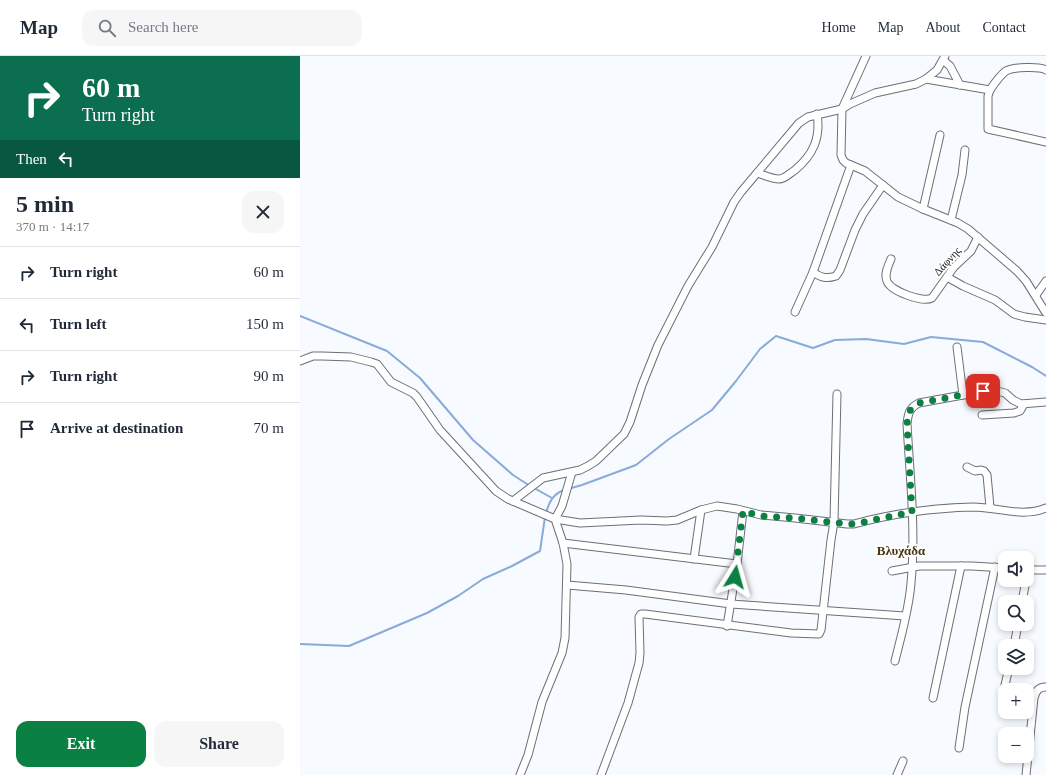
<!DOCTYPE html>
<html lang="en">
<head>
<meta charset="utf-8">
<style>
	:root { --surface:#fff; --page:#f6f6f7; --text:#1f2937; --muted:#747a83; --line:#e0e1e3; --accent:#0b8043 }
	body { margin:0; font-family:"Times New Roman",serif; background:var(--page); color:var(--text); height:100vh; display:flex; flex-direction:column; font-size:15px; white-space:nowrap }
	* { box-sizing:border-box; margin:0 }
	p { font-size:13px; color:var(--muted) }
	.icon { flex:none; width:22px; height:22px; fill:none; stroke:currentColor; stroke-width:2; stroke-linecap:round; stroke-linejoin:round }
	.map { position:relative; flex:1; overflow:hidden }
	.details { display:flex; flex-direction:column; background:var(--surface); width:300px }
	.details>* { flex:none }
	.guide { background:#0b6e4f; color:#fff; overflow:hidden }
	.fabs { position:absolute; left:698px; top:495px; display:grid; gap:8px }
	.fabs a { display:grid; place-items:center; width:36px; height:36px; border-radius:8px; background:var(--surface); box-shadow:0 2px 6px #0003; font-size:20px }
	.pin { position:absolute; display:grid; place-items:center; width:34px; height:34px; color:#fff; margin:-17px; border-radius:8px; box-shadow:0 2px 6px #0006 }
	.me { position:absolute; width:44px; margin:-22px; rotate:8deg; stroke-linejoin:round; filter:drop-shadow(0 0 3px #0008) }
	.turn { display:flex; align-items:center; gap:14px; height:84px; padding:0 16px; font-size:18px }
	.turn .icon { width:52px; height:52px; stroke-width:2.5 }
	.turn b { display:block; font-size:28px; line-height:34px }
	.then { display:flex; align-items:center; height:38px; padding:0 16px; background:#0003; gap:8px; font-size:15px }
	.round { display:grid; place-items:center; flex:none; width:42px; height:42px; border-radius:12px; background:var(--page) }
	.head { display:flex; align-items:center; justify-content:space-between; height:68px; padding:0 16px }
	h1 { font-size:24px; font-weight:700; line-height:30px }
	.cta { display:flex; gap:8px; margin-top:auto; padding:8px 16px }
	.cta a { flex:1; height:46px; border-radius:12px; background:var(--accent); color:#fff; font-size:16px; font-weight:700; line-height:46px; text-align:center }
	.cta a+a { background:var(--page); color:var(--text) }
	ul { padding:0; list-style:none }
	li { display:flex; align-items:center; gap:12px; height:52px; padding:0 16px; border-top:1px solid var(--line) }
	li div { flex:1 }
	li b { display:block; font-size:15px }
	li em { font-style:normal }
	header { display:flex; align-items:center; gap:24px; box-sizing:border-box; height:56px; padding:0 20px; background:var(--surface); border-bottom:1px solid var(--line) }
	header strong { font-size:19px }
	nav { display:flex; gap:22px; margin-inline-start:auto; font-size:14px }
	.search { width:280px; height:36px; background:var(--page); display:flex; align-items:center; gap:10px; box-sizing:border-box; padding:0 14px; border-radius:12px; color:var(--muted); font-size:15px }
	main { display:flex; flex:1; min-height:0 }
	.map>svg:first-child { display:block }
</style>
</head>
<body>
<header>
<strong>Map</strong>
<div class="search"><svg class="icon" aria-label="search" viewBox="0 0 24 24"><circle cx="10" cy="10" r="6"/><path d="M15 15l6 6"/></svg>Search here</div>
<nav><a>Home</a><a>Map</a><a>About</a><a>Contact</a></nav>
</header>
<main>
<section class="details">
<div class="guide">
<div class="turn"><svg class="icon" aria-label="right" viewBox="0 0 24 24"><path d="M7 20v-9h11M14 6l5 5-5 5"/></svg><div><b>60 m</b>Turn right</div></div>
<div class="then">Then<svg class="icon" aria-label="left" viewBox="0 0 24 24"><path d="M17 20v-9H6M10 6l-5 5 5 5"/></svg></div>
</div>
<div class="head"><div><h1>5 min</h1><p>370 m · 14:17</p></div><a class="round"><svg class="icon" aria-label="close" viewBox="0 0 24 24"><path d="M6 6l12 12M18 6L6 18"/></svg></a></div>
<ul>
<li><svg class="icon" aria-label="right" viewBox="0 0 24 24"><path d="M7 20v-9h11M14 6l5 5-5 5"/></svg><div><b>Turn right</b></div><em>60 m</em></li>
<li><svg class="icon" aria-label="left" viewBox="0 0 24 24"><path d="M17 20v-9H6M10 6l-5 5 5 5"/></svg><div><b>Turn left</b></div><em>150 m</em></li>
<li><svg class="icon" aria-label="right" viewBox="0 0 24 24"><path d="M7 20v-9h11M14 6l5 5-5 5"/></svg><div><b>Turn right</b></div><em>90 m</em></li>
<li><svg class="icon" aria-label="arrive" viewBox="0 0 24 24"><path d="M6 21V4h12l-3 4 3 4H6"/></svg><div><b>Arrive at destination</b></div><em>70 m</em></li>
</ul>
<div class="cta"><a>Exit</a><a>Share</a></div>
</section>
<div class="map">
<svg width="746" height="719" viewBox="0 0 746 719">
	<rect width="100%" height="100%" fill="#f7fafe"/>
	<g fill="none" stroke-linecap="round" stroke-linejoin="round">
		<g stroke="#89abda" stroke-width="2">
			<polyline points="0,260 87,295 120,322 173,384 213,419 230,430"/>
			<polyline points="234,432 252,442"/>
			<polyline points="268,433 282,429 336,409 369,383 412,354 436,325 460,293 476,280 513,292 535,284 566,283 604,288 631,281 683,286 732,311 746,320"/>
			<path d="M246,457C249,446 253,438 264,434"/>
			<polyline points="0,588 49,590 127,557 158,540 183,523 212,510 240,495 245,461"/>
		</g>
		<g stroke="#6a7079" stroke-width="9">
			<g id="minor">
				<polyline points="566,0 542,53 541,99 543,104 546,107 565,115 598,141 623,153 658,167 668,173 717,215 726,225 746,257"/>
				<polyline points="643,4 650,10 660,29"/>
				<polyline points="626,23 690,34 688,40 688,73 746,86"/>
				<path d="M690,34C694,28 700,19 706,15C712,11 740,10 746,14"/>
				<path d="M551,109L513,216C521,222 527,223 536,220L540,214L555,174L563,158L583,129"/>
				<path d="M457,117C464,119 472,123 479,123C485,123 490,117 495,114C513,99 521,82 517,58"/>
				<polyline points="623,153 640,79"/>
				<polyline points="651,164 662,119 665,94"/>
				<path d="M591,203C588,210 584,218 587,225C590,235 623,247 632,242L654,211L671,195L678,181"/>
				<polyline points="647,221 663,230 695,244 714,258 725,261 746,264"/>
				<polyline points="736,239 746,225"/>
				<polyline points="495,256 513,216"/>
				<polyline points="657,291 663,339"/>
				<polyline points="0,305 13,300 22,300 51,301 71,306 77,308 91,326 113,337 117,341 140,374 196,435 208,443 255,463 263,487 267,508 265,582 262,597 242,646 228,699 220,719"/>
				<polyline points="682,359 714,357 720,355 724,348"/>
				<polyline points="667,411 675,415 681,414 684,415 687,419 690,451"/>
				<path d="M272,416L262,450L255,463L280,467L341,464L367,465L377,464L401,454L417,450L437,453L461,459L495,462L547,468H554C594,457 633,452 673,451C698,451 722,462 746,452"/>
				<polyline points="213,445 243,422 280,414 288,410 296,405 324,378 330,366 342,329 358,289 388,230 412,191 434,146 441,136 499,67 508,61 542,53 550,48 575,37 616,28 626,23 637,14 645,0"/>
				<polyline points="263,487 437,508"/>
				<polyline points="394,503 401,454"/>
				<polyline points="727,514 746,514"/>
				<polyline points="592,515 619,510 672,510 705,512"/>
				<polyline points="267,529 326,534 431,548 605,560"/>
				<polyline points="722,546 726,524"/>
				<polyline points="427,570 437,508 443,455"/>
				<polyline points="714,590 718,568"/>
				<path d="M595,605C601,580 609,554 611,527C616,475 610,421 607,368C608,358 609,352 619,347L663,339L697,335L705,337L713,344L721,348L746,346"/>
				<polyline points="705,636 704,633 709,612"/>
				<polyline points="633,642 661,510"/>
				<polyline points="659,692 665,651 695,511"/>
				<polyline points="301,719 328,647 339,607 340,597 339,561 341,558 345,558 491,577 519,578 521,574 531,484 534,466 537,338"/>
				<polyline points="597,719 603,705"/>
				<path d="M726,719L734,642C736,635 738,631 746,631"/>
			</g>
		</g>
		<use href="#minor" stroke="#fff" stroke-width="7"/>
	</g>
	<g fill="none" stroke-linecap="round" stroke-linejoin="round">
		<path stroke="#0b8043" stroke-width="7" stroke-dasharray="0 12.6" d="M435,521L443,455L461,460L495,462L547,468H554L612,456L607,368C608,358 609,352 619,347L683,335"/>
	</g>
	<g text-anchor="middle" dominant-baseline="central" stroke-width="4" stroke-linejoin="round" paint-order="stroke">
		<g font-size="11" fill="#171a1e" stroke="#fff">
			<text transform="translate(647 205) rotate(-48)">Δάφνης</text>
		</g>
		<g font-size="13" font-weight="bold" fill="#4b3511" stroke="#fff">
			<text x="601" y="494">Βλυχάδα</text>
		</g>
	</g>
</svg>
<div class="fabs">
<a><svg class="icon" aria-label="sound" viewBox="0 0 24 24"><path d="M4 9h4l5-4v14l-5-4H4zM17 9q2 3 0 6"/></svg></a>
<a><svg class="icon" aria-label="search" viewBox="0 0 24 24"><circle cx="10" cy="10" r="6"/><path d="M15 15l6 6"/></svg></a>
<a><svg class="icon" aria-label="layers" viewBox="0 0 24 24"><path d="M12 4l9 5-9 5-9-5zM3 14l9 5 9-5"/></svg></a>
<a>+</a>
<a>−</a>
</div>
<div class="pin" style="left:683px;top:335px;background:#d93025"><svg class="icon" aria-label="arrive" viewBox="0 0 24 24"><path d="M6 21V4h12l-3 4 3 4H6"/></svg></div>
<svg class="me" style="left:435px;top:521px" viewBox="-20 -20 40 40"><path d="M0-17L14 15 0 8-14 15z" fill="#0b8043" stroke="#fff" stroke-width="4"/></svg>
</div>
</main>
</body>
</html>
